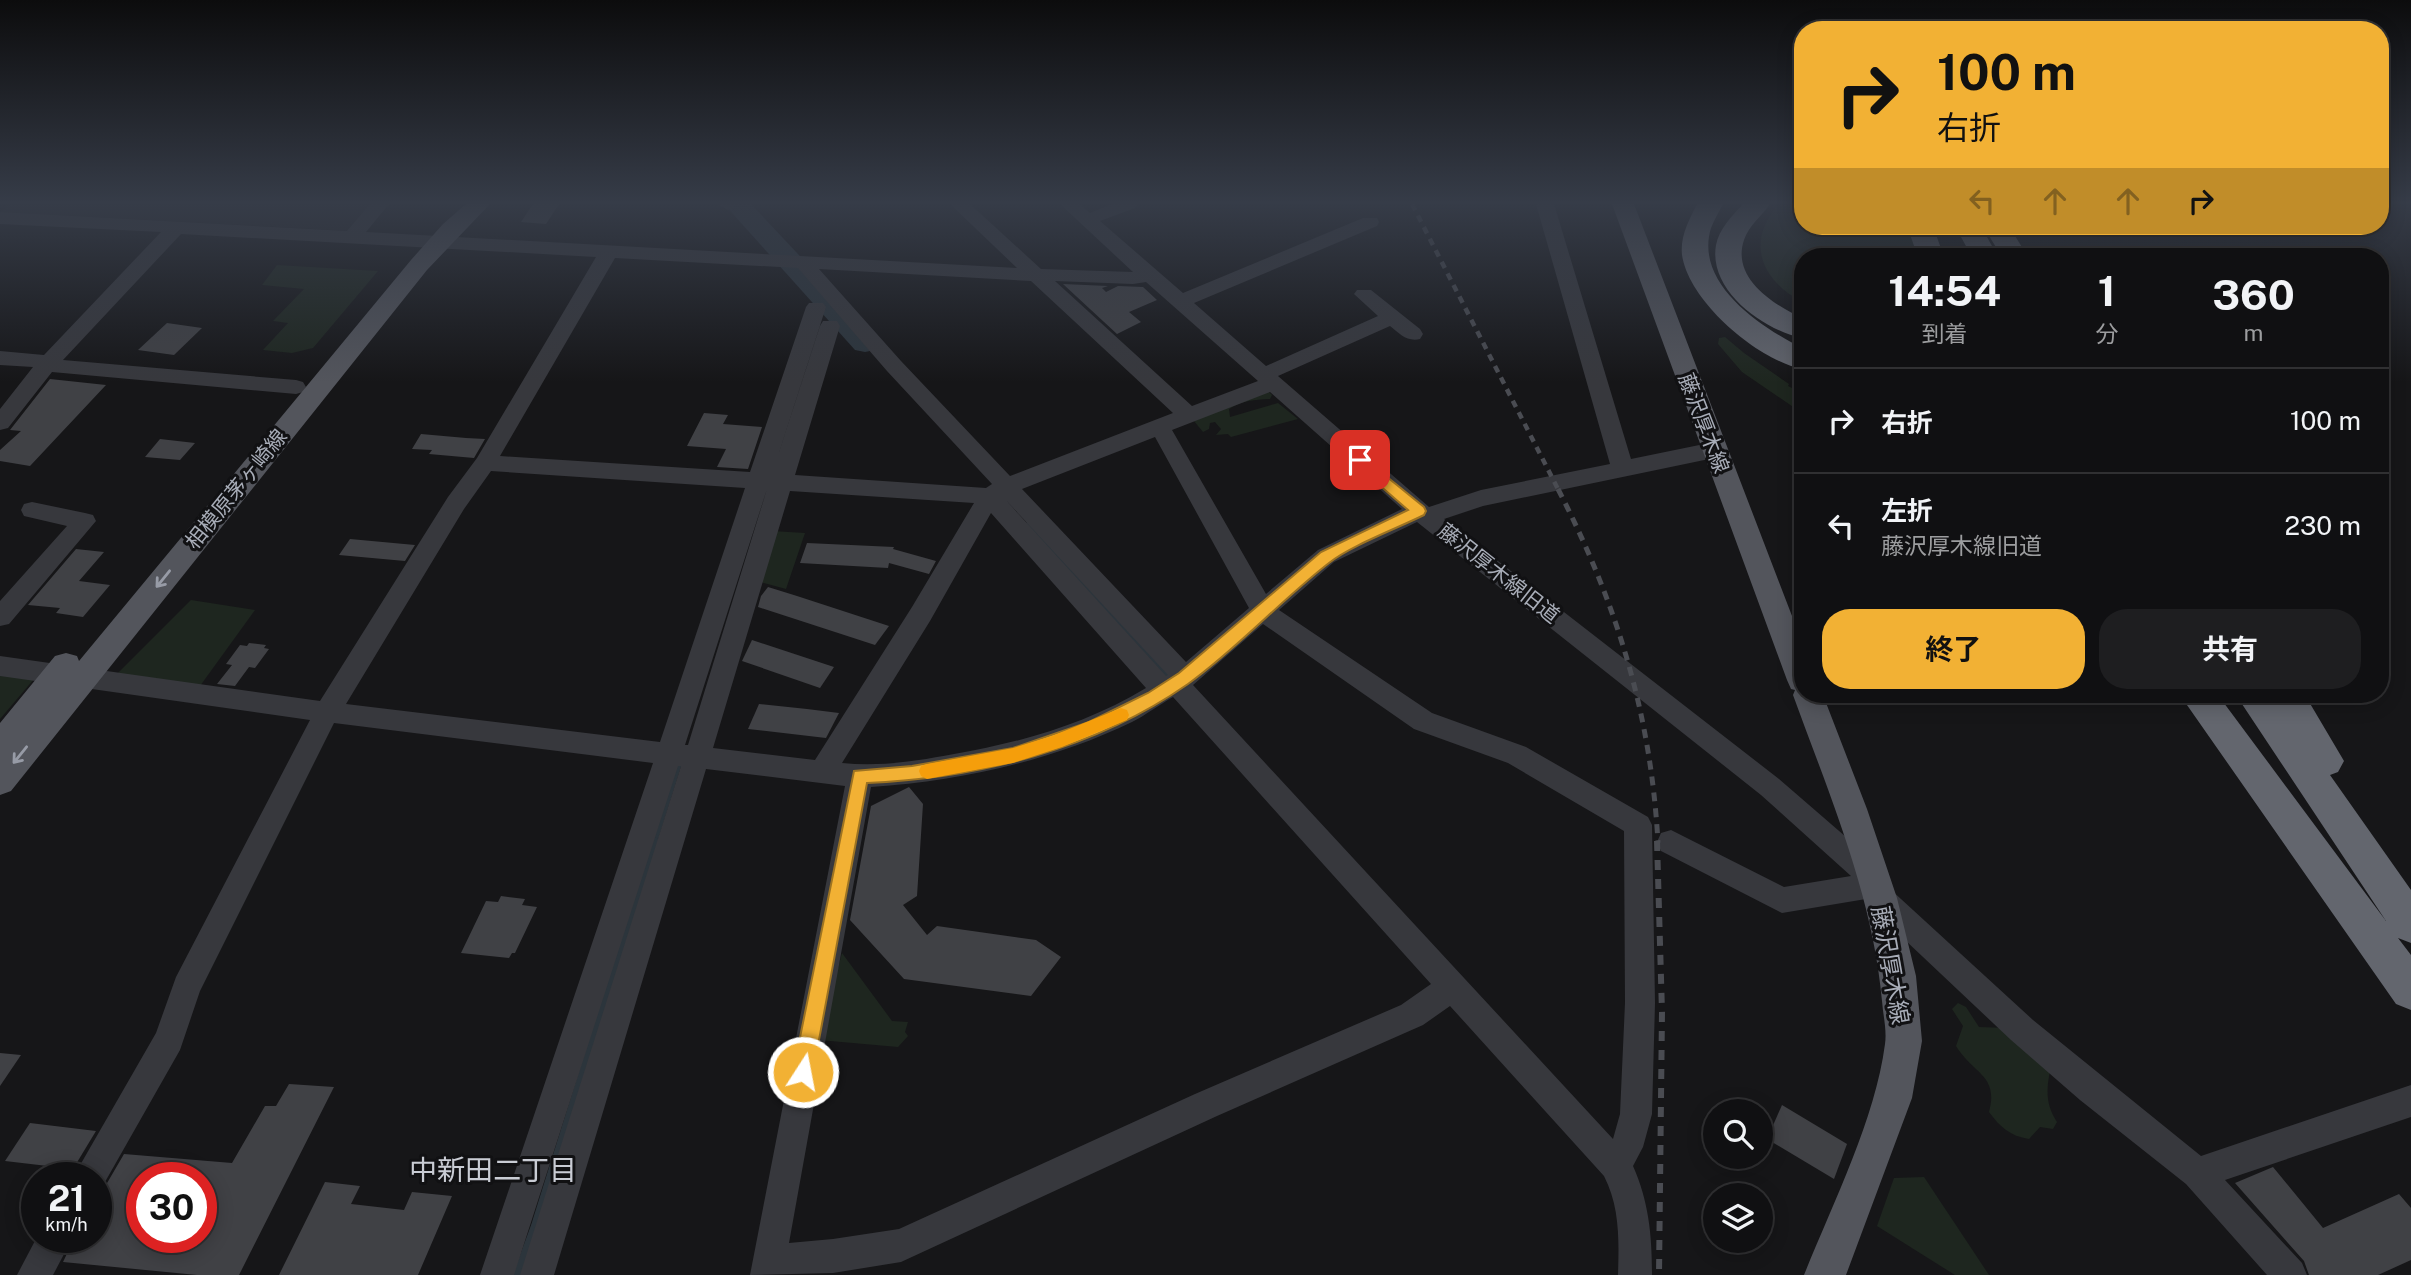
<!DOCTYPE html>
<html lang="ja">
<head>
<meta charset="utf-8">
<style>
	:root { --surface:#101012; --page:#1e1e20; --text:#f1f3f6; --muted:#9c9d9f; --line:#303032; --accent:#f2b134 }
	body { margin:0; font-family:"Public Sans","Noto Sans JP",sans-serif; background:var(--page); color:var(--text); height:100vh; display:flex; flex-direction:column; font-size:26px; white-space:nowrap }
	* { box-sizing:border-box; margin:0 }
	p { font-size:23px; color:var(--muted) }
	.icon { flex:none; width:38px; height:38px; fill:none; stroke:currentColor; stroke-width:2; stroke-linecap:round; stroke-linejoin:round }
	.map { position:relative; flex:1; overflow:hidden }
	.side { position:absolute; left:1794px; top:248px; width:595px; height:455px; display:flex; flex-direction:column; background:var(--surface); border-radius:28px; box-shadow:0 4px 18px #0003,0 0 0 2px var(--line) }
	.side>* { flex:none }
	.banner { position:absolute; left:1794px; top:21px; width:595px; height:214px; border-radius:28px; box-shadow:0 4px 18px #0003,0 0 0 2px var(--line); background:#f2b134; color:#111; overflow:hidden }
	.fabs { position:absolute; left:1703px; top:1099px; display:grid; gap:14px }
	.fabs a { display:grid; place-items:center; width:70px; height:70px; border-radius:50%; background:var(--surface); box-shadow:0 4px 18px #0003,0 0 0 2px var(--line); font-size:35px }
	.speed { position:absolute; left:21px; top:1162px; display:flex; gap:14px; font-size:35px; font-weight:700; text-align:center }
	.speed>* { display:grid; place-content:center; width:91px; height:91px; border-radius:50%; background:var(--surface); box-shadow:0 4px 18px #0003,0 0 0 2px var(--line); line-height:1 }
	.speed small { font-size:18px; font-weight:400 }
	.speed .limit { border:10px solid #d22; background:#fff; color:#111 }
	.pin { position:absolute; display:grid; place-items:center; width:60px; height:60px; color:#fff; margin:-30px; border-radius:14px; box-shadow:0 4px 10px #0006 }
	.me { position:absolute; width:77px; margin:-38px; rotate:11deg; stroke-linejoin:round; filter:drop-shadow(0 0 5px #0008) }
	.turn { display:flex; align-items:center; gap:24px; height:147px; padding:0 28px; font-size:32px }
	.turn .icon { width:91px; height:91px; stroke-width:2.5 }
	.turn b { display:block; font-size:49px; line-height:60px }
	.lanes { display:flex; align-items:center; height:66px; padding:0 28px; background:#0003; justify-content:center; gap:35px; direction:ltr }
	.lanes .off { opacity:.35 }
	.eta { display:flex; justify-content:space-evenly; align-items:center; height:119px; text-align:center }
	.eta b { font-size:42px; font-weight:700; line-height:49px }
	.primary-button { display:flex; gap:14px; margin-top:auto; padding:14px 28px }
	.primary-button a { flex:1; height:80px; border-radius:28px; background:var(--accent); color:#111; font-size:28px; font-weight:700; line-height:80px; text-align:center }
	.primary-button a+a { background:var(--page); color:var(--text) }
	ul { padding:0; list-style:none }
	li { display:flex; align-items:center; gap:21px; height:105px; padding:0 28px; border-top:2px solid var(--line) }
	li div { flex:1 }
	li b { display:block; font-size:26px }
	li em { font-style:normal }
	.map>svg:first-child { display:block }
</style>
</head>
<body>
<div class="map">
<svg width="2411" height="1275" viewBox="0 0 2411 1275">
	<rect width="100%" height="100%" fill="#161618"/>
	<polygon fill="#222225" points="10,204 373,204 351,231 0,212"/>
	<g fill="#1e261f">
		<path d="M1779,204H1802V226H1907L1919,257H1802V302C1761,280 1745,242 1779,204Z"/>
		<polygon points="277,265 378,271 313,348 292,353 263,350 288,323 273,321 304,289 262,285"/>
		<polygon points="1725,337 1744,353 1789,384 1788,386 1802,393 1802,413 1742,372 1718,344 1719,338"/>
		<path d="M1267,390L1272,395L1270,399C1254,400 1243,400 1229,409L1230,417L1278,403L1298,419L1231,437L1228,434L1216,435L1221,429L1215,422L1210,423L1209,429L1203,432L1194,421Z"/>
		<polygon points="772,531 805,533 786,589 757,581"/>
		<polygon points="191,600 255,610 200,686 117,674"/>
		<polygon points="0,675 34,679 0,719"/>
		<polygon points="842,953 892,1021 908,1022 905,1032 908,1036 898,1047 819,1040"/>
		<path d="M1958,1003L1966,1007L1979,1027L2007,1028L2050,1071C2046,1091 2046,1105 2057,1122L2053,1129L2040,1127L2029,1139C2010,1136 2000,1127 1989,1112C1999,1075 1973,1074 1956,1046L1963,1026L1952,1009Z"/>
		<polygon points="1924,1177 1989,1275 1955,1275 1877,1226 1894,1178"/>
	</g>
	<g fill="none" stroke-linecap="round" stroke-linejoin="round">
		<polyline stroke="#2c353c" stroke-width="6" points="654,843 680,760"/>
		<polyline stroke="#2c353c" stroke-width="8" points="517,1275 535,1226 655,841"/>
		<g fill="#2c353c" fill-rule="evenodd">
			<polygon points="724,204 751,204 875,336 879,343 875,350 865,352 855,350"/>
			<polygon points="1037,520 1049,523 1178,663 1183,673 1178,683 1165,687 1152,683 1025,541 1021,532 1025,523"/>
		</g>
	</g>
	<g fill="#404145" fill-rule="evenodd">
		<polygon points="533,204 559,204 546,224 521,222"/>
		<polygon points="1063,284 1108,286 1102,288 1106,292 1118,286 1143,287 1157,300 1129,312 1141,322 1117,334"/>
		<polygon points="167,323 202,328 174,355 138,350"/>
		<polygon points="50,379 106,385 30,466 0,461 0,450 21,431 10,430"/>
		<polygon points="704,413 728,415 723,424 762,427 748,469 717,467 726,449 687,446"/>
		<polygon points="421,434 466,438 485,439 474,458 429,454 432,450 412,449"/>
		<polygon points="160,439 195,443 180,460 145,457"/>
		<polygon points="350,539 415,545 405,561 339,555"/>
		<polygon points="807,543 894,547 893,549 936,561 929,574 889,563 888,568 800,563"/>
		<polygon points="76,549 104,552 79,581 110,585 83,617 56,613 60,608 28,605"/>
		<polygon points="768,587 797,596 889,626 875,645 758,607 761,596"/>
		<polygon points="752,640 834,667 820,688 742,661"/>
		<polygon points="249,643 266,645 264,648 269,649 255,668 249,667 235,686 217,684 232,665 226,664 240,645 247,646"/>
		<polygon points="759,704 807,709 839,713 826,738 748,729"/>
		<polygon points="909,787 923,804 917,896 903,905 927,935 937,926 1036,940 1061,957 1031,996 904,979 850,920 871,806"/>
		<polygon points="501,896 525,899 522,905 537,907 515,953 512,953 509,958 461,953 486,901 498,902"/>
		<polygon points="0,1053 21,1055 0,1086"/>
		<path d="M289,1084L334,1087L239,1275H197L63,1262L75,1237H96V1194L103,1190L124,1154L232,1163L265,1106H276ZM142,1178H201V1237H142Z"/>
		<polygon points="1782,1105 1847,1144 1834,1179 1767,1139"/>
		<polygon points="30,1123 96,1131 73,1169 5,1161"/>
		<polygon points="2273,1167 2323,1228 2399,1194 2411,1208 2411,1260 2378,1275 2309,1275 2304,1261 2235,1183"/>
		<polygon points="325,1182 360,1186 351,1204 404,1210 412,1192 452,1196 418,1275 279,1275"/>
	</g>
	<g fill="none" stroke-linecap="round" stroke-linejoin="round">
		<g fill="#37383d" fill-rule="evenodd">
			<path d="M370,204H389L366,232L1017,268L950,204H970L1041,269L1133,272L1060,204H1080L1090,213L1112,204H1138L1135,208L1100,221L1183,293L1363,218H1377L1379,222L1377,226L1194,303L1266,366L1378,316L1354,294L1357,290H1371L1420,329L1423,334L1420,339C1407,342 1400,334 1390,326L1278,376L1429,507L1481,490L1610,464L1536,204H1554L1631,459L1714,442L1722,445L1725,450L1722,455L1714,458L1483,506L1444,519L1779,779L1883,869L1890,885L1889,888L2033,1020L2201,1156L2411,1085V1117L2225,1180L2302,1263L2307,1275H2267L2186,1184L2080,1100L2011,1040L1870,907L1866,899L1782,913L1661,851L1657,842L1661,833L1671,830L1784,887L1851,876L1761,795L1417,522L1334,562L1279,610L1432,713L1526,747L1648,817L1652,825L1655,1003L1652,1114L1643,1147L1633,1166C1649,1202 1652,1236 1652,1275H1618C1619,1241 1620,1207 1604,1176L1450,1006L1423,1025L1217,1116L901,1262L833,1273L750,1275L845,786L706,769L554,1275H520L681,766H678L514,1275H480L653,763L334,723L200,991L180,1050L101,1189L96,1192V1178H74L79,1167L156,1033L176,977L310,720L0,676V656L320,701L448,497L477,458L596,257L181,234L63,360L296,380L303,382L306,387L303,392L296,394L52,372L8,428L0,430V409L33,367L0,365V351L44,355L161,232L0,224V212L347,231ZM615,258L798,268L887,371L992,484L986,488L795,475L840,326L837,321H823L820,326L772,474L826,307L823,303H809L806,307L750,472L500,456ZM819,269L1031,281L1173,413L1010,476L901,361ZM1055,281L1133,284L1146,282L1258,381L1192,406ZM1270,392L1402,509L1318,550L1266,594L1172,430ZM1155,437L1249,608L1186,662L1022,489ZM491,471L745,488L660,742L346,704L464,509ZM767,489L688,745H685ZM790,491L974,503L912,607L815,760L713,748ZM1004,498L1168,675L1166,676ZM991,513L1146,688C1086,724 1023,742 954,754C917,761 880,767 842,763L930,621ZM1263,624L1414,729L1508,763L1624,831L1625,1003L1620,1114L1613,1139L1193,685ZM1173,697L1431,984L1401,1005L1195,1094L899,1229L833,1239L789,1243L871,787C961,781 1051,761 1132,722C1146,715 1160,704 1173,697Z"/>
			<polygon points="739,204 728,210 719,205 720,204"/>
			<polygon points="32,502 85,513 93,515 96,521 9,624 0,626 0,601 67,526 24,516 21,510 24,504"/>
			<polygon points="37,1237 73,1237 53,1275 17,1275"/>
		</g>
		<g fill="#53555c" fill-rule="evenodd">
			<polygon points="466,204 490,204 427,270 11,791 0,795 0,723 55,656 66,653 77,656 79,661 411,260 443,224"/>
			<path d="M1612,204H1634L1802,642V695H1823L1867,809L1897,898L1916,976L1922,1041L1912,1098L1846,1275H1804C1833,1203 1875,1120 1885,1044C1887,1030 1883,1015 1882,1001C1873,896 1829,794 1793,695L1795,690L1791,689L1787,680Z"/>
		</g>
		<g fill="#63666e" fill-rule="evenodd">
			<path d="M1697,204H1723C1719,212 1714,220 1711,228C1694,284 1761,327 1802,348V369C1758,360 1689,302 1682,255C1680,236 1689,220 1697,204Z"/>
			<path d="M1743,204H1770C1761,217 1749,225 1744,240C1731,278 1774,305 1802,318V338C1764,330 1708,291 1716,245C1719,229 1732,216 1743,204Z"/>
			<polygon points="1907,226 1933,226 1944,257 1918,257"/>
			<polygon points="1955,226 1981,226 1998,257 1972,257"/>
			<polygon points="1983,226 2009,226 2028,257 2002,257"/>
			<polygon points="2180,695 2218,695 2386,921 2236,695 2305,695 2344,761 2338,772 2330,775 2411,890 2411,943 2398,938 2411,955 2411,1010 2396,1004"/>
		</g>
		<polyline stroke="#4a4c52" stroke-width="4.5" stroke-dasharray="7 6" stroke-linecap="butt" points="1412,204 1559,491"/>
		<path stroke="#4a4c52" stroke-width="5" stroke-dasharray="9 7" stroke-linecap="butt" d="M1558,489C1617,604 1651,714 1658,843"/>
		<polyline stroke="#4a4c52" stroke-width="6" stroke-dasharray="10 9" stroke-linecap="butt" points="1657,841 1662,1012 1659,1275"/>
	</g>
	<defs><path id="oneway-shaft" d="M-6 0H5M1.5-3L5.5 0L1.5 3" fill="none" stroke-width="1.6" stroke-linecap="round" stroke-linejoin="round" transform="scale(1.75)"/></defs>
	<g stroke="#979ba6">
		<use href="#oneway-shaft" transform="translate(163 579) rotate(129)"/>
		<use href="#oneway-shaft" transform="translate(20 755) rotate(129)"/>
	</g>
	<linearGradient id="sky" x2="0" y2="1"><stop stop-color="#0c0c0d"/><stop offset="0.53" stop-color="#363c48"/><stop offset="1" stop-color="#363c48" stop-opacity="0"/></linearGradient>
	<rect width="2411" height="382" fill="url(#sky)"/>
	<path fill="#f2b134" stroke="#9d7322" stroke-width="2" d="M1360,455L1424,507L1426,511L1424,515C1398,528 1350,546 1329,563C1280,601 1238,648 1188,684C1095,749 979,778 867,783L813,1072L811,1079L803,1082L796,1079L793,1072L854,771L912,766L1013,748L1089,722L1148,693L1179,673L1321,552L1408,510L1355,464L1353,460Z"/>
	<polygon fill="#f59e0b" points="1121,708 1127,710 1129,715 1127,720 1062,747 1013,763 927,779 921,776 919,771 921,766 927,764 1013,748 1052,736"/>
	<g text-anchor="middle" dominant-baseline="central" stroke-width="6" stroke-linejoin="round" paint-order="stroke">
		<g font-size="21" fill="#a8adb8" stroke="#111113">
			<text transform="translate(1704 423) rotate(69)">藤沢厚木線</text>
			<text transform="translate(236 489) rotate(-51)">相模原茅ヶ崎線</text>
			<text transform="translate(1499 573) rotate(38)">藤沢厚木線旧道</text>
		</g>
		<g font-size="24" fill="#a8adb8" stroke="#111113">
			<text transform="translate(1891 965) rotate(80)">藤沢厚木線</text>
		</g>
		<g font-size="28" fill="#c9ccd4" stroke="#111113">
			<text x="493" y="1169">中新田二丁目</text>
		</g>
	</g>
</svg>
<div class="fabs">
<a><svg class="icon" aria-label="search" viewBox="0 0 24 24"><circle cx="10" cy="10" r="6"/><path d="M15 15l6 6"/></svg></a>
<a><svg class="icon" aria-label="layers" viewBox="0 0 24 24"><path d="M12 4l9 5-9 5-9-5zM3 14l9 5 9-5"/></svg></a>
</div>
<div class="speed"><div>21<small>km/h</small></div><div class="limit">30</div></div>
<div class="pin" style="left:1360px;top:460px;background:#d93025"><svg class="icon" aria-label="arrive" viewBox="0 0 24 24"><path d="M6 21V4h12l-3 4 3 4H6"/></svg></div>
<svg class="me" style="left:803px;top:1072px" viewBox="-20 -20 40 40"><circle r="17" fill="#f2b134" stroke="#fff" stroke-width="3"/><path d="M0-11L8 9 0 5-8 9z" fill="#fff"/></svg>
<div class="banner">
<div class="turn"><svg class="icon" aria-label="right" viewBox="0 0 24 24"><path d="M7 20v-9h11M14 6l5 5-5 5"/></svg><div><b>100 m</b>右折</div></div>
<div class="lanes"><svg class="icon off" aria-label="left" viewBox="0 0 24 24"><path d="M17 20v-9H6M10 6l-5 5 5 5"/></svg><svg class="icon off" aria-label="ahead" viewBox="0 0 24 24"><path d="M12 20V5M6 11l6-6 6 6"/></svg><svg class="icon off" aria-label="ahead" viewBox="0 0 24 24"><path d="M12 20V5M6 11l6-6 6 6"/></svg><svg class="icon" aria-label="right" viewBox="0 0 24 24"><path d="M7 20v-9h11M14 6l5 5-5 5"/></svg></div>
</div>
<section class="side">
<div class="eta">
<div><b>14:54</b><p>到着</p></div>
<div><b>1</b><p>分</p></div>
<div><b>360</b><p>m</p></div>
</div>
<ul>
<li><svg class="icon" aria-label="right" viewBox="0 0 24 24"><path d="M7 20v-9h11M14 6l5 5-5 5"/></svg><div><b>右折</b></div><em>100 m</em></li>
<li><svg class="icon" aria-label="left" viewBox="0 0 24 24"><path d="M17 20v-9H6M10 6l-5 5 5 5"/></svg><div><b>左折</b><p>藤沢厚木線旧道</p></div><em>230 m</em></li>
</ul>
<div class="primary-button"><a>終了</a><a>共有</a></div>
</section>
</div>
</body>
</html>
